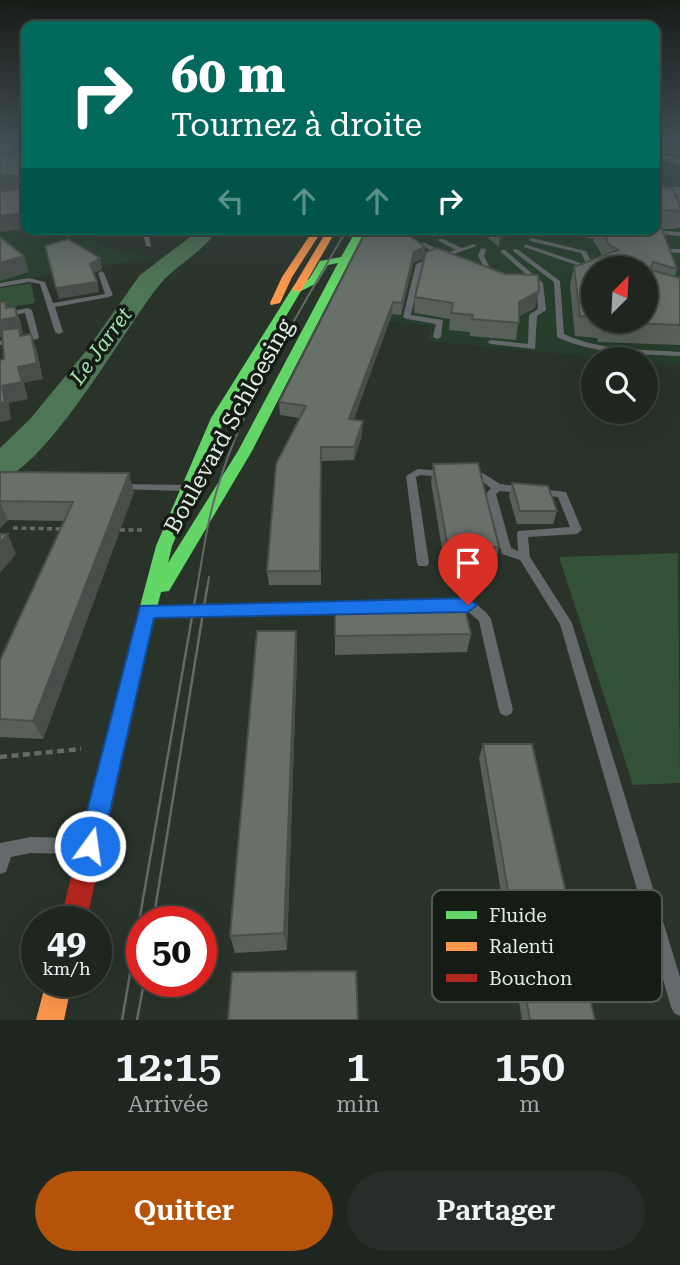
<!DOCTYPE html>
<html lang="fr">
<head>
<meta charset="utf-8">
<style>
	:root { --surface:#1f2620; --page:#272e29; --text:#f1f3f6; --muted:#a1a5a5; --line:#3c433e; --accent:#b45309 }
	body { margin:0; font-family:"Roboto Serif",serif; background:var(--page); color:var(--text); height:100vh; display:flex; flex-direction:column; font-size:26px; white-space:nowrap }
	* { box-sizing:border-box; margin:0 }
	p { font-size:23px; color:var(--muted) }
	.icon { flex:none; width:38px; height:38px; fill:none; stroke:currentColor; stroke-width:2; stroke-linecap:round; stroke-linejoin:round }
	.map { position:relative; height:1020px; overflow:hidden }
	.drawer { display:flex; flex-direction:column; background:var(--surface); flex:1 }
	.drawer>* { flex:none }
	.top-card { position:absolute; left:21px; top:21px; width:639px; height:214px; border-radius:14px; box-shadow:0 7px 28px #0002,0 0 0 2px var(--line); background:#00695c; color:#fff; overflow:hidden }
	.needle { width:46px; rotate:24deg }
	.tools { position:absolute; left:581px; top:256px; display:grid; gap:14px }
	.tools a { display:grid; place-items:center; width:77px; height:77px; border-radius:50%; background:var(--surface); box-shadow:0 7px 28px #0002,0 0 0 2px var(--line); font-size:35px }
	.speed { position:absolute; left:21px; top:906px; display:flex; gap:14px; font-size:35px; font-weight:700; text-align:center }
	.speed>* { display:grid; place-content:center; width:91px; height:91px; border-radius:50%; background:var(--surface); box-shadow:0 7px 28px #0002,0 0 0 2px var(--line); line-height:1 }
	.speed small { font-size:18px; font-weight:400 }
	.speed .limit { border:10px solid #d22; background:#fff; color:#111 }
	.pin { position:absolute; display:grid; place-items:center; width:60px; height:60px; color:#fff; margin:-72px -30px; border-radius:50% 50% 50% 0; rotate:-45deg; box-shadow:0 0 7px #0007 }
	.pin .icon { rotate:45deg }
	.me { position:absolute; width:77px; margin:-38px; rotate:14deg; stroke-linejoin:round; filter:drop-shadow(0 0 5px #0008) }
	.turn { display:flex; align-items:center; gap:24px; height:147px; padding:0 35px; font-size:32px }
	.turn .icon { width:91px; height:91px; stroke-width:2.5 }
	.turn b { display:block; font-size:49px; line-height:60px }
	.lanes { display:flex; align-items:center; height:66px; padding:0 35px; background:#0003; justify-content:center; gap:35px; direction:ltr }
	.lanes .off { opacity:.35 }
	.eta { display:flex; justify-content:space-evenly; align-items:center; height:119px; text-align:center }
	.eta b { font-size:42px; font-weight:600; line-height:49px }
	.cta { display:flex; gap:14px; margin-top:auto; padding:14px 35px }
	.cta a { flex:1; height:80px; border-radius:42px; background:var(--accent); color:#fff; font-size:28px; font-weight:600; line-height:80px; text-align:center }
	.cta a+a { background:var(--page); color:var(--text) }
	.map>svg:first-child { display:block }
</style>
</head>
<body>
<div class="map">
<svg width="680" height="1020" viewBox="0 0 680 1020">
	<rect width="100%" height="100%" fill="#29332a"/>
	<g fill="#273d2b" fill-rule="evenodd">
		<polygon points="654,157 680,165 680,188 655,187"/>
		<path d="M655,196L680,197V365L646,362V359H616L428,341L430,326L389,321L372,229H654ZM593,268H646V320H593Z"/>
		<polygon points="26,229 94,229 97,245 152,258 0,283 0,232"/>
	</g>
	<g fill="#345139">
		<polygon points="31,283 35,303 0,309 0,288"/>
		<polygon points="678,553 680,783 633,785 559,557"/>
	</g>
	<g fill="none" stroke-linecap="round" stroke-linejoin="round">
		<path fill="#4e7555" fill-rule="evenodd" d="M195,229H218C201,255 174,265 157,288C125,329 47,467 0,480V448L30,419L86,351L140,275L189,238Z"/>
		<g stroke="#676a6b" stroke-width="3.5" stroke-dasharray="5 3.5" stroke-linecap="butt">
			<polyline points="13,528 66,529"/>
			<polyline points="120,530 145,530"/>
		</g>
		<polyline stroke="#676a6b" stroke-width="4.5" stroke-dasharray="7 4.5" stroke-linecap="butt" points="0,757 81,749"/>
		<g fill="#66696b" fill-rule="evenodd">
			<polygon points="654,149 680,153 680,155 654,152"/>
			<polygon points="654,198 672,200 680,219 680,228 677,226 668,203 654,202"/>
			<polygon points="142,229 148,229 151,247 146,246"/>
			<polygon points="402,229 415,229 397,234 394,232"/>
			<polygon points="608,229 614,229 615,239 588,238 585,236 588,234 609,236"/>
			<polygon points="651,230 680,232 680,236 649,233 648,232"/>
			<polygon points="532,238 586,251 591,261 610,268 599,268 586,263 581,253 530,241 529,240"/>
			<polygon points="439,239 443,239 462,248 474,244 477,246 422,265 411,315 443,320 441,337 437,339 433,337 436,324 407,319 403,317 416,264 439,255 421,245 421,243 425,243 445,253 456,250 439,241"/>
			<polygon points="524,245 528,245 595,268 593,268 593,271 591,270 524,247"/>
			<polygon points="481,248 486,249 484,256 495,278 494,279 490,279 478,256"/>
			<path d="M513,249H517L560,281L564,334C600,351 641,349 680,352V356C638,354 596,355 557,337L554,282L513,251Z"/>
			<polygon points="662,249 680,249 680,253 668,252 669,257 666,259 663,257"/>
			<polygon points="501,250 505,250 543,283 546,310 537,316 535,349 491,344 487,342 491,340 528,344 529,315 538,309 537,284 501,252"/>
			<polygon points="101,271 104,273 113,295 109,297 55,307 63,332 59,334 55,332 40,284 29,282 0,287 0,283 29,278 45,282 53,303 105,294 98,273"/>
			<polygon points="28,308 32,310 39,337 38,339 0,345 0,341 31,335 25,313 0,317 0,313"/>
			<polygon points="418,469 445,471 450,474 445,477 420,475 416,477 429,563 427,566 419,566 417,563 406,476"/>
			<path d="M468,472L483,473L500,484L566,492L582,530L577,534L528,537L530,557L572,623L680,977V1016L674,1013L671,1007L560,624L520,560L502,554L486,494L491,488L477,478L464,477L463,475ZM500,491L558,497L570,527L518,531L517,534L518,551L511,548L496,494Z"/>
			<polygon points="119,484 186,485 191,488 186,491 115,489 114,487"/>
			<path d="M468,600C476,603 487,612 491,619L513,710L511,714L506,716L501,714L499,710L479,621L466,610L449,609L447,606L449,603Z"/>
			<polygon points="350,602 354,604 356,607 354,610 350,612 152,616 148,614 146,611 148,608 152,606"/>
			<polygon points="31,837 77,838 83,840 85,846 83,852 77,854 31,853 11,857 6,872 0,874 0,843"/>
		</g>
		<g fill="#66696b" fill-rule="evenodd">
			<polygon points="654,152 680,159 680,165 654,158"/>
			<rect x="654" y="187" width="26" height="8"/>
		</g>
		<path fill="#63d668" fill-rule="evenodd" d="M357,229H366L252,451L169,591L161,592L140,676L133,678L126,676L123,670L156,546L211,418L293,287L309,279L320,261L341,257ZM338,263L238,451L168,563L172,546L225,418L301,291L317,283L328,265Z"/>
		<g fill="#ff974d" fill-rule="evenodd">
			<polygon points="314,229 323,229 292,277 280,303 271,305 270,303 282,277"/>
			<polygon points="328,229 337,229 301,291 293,291 292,289"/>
			<polygon points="46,982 72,982 64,1020 36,1020"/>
		</g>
		<polygon fill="#b3261e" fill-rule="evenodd" points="133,662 140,664 143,670 86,922 60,922 123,670 126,664"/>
		<g stroke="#646966" stroke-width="2">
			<path d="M197,589C203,553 208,516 220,480C248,391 301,310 347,229"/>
			<polyline points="207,589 209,577"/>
		</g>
		<g stroke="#646966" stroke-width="2.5">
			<polyline points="153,922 207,588"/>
			<polyline points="122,1020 197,588"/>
			<polyline points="137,1020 144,982"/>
		</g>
	</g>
	<g fill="#59605a" fill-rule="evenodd">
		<path d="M654,183L659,187L677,198L680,187V220L677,229H662L677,269L675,277L680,278V345L598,342L597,338L575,336L570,286L574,267L602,256L600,251L593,241L595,233H585L579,229H654ZM593,268L646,320H593Z"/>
		<polygon points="477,229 501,229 499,247"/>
		<polygon points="425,247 424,258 413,263 401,315 392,314 353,420 362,435 354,460 321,461 321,585 269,585 267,571 299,418 280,415 279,402"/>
		<polygon points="415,297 535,308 519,316 516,340 470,336 470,332 449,330 450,319 414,313"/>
		<polygon points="433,464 499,547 495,566 445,567 431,482"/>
		<polygon points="0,472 134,492 43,739 0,737 0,660 64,521 8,520 0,528"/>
		<polygon points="512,483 557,511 553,524 517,524 509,496"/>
		<polygon points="335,606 471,634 467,652 335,655"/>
		<polygon points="296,631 297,654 287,950 235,953 230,936"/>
		<polygon points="483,744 595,1020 522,1020 479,758"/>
	</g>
	<g fill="#494e4a">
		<polygon points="26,144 26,159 0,154"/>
		<polygon points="24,175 26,189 0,191 0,176"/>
		<polygon points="26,213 26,229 0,232 0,216"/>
		<polygon points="425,247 424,258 413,263 401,315 402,303 414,252"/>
		<polygon points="24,256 29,272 0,281 0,263"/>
		<polygon points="100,258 102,269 93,274 90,264"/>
		<polygon points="97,282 99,292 59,299 56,288"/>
		<polygon points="539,291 535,308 516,318 519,302"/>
		<polygon points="5,302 11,318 15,307 21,323 23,334 21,334 24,344 20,334 0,337 0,320 6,308"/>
		<polygon points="393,302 392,314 349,433 349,419"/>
		<polygon points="31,334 37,351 43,379 24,383 28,399 9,403 11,420 0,422 0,403 2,386 18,367"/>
		<polygon points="363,421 362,435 354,460 354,447"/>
		<polygon points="129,473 134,492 43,739 33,721"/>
		<polygon points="0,502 8,520 0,528"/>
		<polygon points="8,534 16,554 0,573 0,543"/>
		<polygon points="296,631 297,654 287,950 284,933"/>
	</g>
	<g fill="#687069" stroke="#494e4a" stroke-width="2">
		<polygon points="0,143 26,143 26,144 0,154"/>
		<polygon points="26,153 26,213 0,216 0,191 24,188 24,175 0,176 0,154"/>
		<polygon points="654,183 656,183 659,187 672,188 680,205 680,211 654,210"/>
		<polygon points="654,219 658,219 677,269 653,262 650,270 680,278 680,325 603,322 603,320 646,320 646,268 593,268 593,317 580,316 574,267 618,250 608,244 605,233 602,229 654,229"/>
		<polygon points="367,229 401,229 425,247 414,252 402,303 393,302 349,419 363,421 354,447 321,447 320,571 267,571 276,464 306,406 279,402"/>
		<polygon points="490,229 501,229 501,238"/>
		<polygon points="0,237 24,256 0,263"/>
		<polygon points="68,239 100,258 90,264 97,282 56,288 45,246"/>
		<polygon points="437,248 505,274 538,275 539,291 519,302 519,323 472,319 473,315 451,313 453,303 415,297 426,252"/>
		<polygon points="0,302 5,302 6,308 15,307 17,317 0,320"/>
		<polygon points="19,328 20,336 31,334 37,363 18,367 22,382 2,386 5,402 0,403 0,360 4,359 2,330"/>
		<polygon points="478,463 499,547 448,548 433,464"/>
		<polygon points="0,472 129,473 33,721 0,719 0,660 73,502 0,501"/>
		<polygon points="512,483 548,486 557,511 520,511"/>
		<polygon points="0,534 8,534 0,543"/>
		<polygon points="464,604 471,634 335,636 335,606"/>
		<polygon points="257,631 296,631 284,933 230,936"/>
		<polygon points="483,744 532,744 595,1020 530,1020"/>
		<polygon points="356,971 358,1020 228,1020 232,972"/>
	</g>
	<linearGradient id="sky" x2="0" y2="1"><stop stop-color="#171c17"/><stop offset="0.5" stop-color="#435055"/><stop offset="1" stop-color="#435055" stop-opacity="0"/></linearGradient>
	<rect width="680" height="286" fill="url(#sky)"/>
	<polygon fill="#1a73e8" stroke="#114b97" stroke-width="2" points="468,598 477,605 468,612 154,618 102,846 98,854 90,858 81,854 78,846 140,606"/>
	<g text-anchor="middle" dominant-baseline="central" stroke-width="7" stroke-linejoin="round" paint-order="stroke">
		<g font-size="21" font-style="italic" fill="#a2e3ac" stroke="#141c15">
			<text transform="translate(101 346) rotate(-54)">Le Jarret</text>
		</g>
		<g font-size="23" fill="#e0ece2" stroke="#141c15">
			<text transform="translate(229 426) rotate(-61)">Boulevard Schloesing</text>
		</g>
	</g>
	<rect x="432" y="890" width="230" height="112" rx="10" fill="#141c15" stroke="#515a52" stroke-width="2"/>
	<rect x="446" y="911" width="31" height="8" fill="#63d668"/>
	<rect x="446" y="942" width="31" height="9" fill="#ff974d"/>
	<rect x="446" y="974" width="31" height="8" fill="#b3261e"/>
	<g font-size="19" fill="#e0ece2">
		<text x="489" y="922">Fluide</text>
		<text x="489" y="953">Ralenti</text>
		<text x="489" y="985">Bouchon</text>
	</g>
</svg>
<div class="tools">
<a><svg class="needle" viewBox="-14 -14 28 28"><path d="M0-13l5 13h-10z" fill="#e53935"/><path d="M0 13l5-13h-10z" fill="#a1a5a5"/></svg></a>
<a><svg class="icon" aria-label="search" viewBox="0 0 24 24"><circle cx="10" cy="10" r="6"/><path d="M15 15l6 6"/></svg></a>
</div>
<div class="speed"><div>49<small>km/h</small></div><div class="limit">50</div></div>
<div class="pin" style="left:468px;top:605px;background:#d93025"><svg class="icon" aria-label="arrive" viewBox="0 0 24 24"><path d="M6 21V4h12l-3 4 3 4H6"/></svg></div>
<svg class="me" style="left:90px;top:846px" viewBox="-20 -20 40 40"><circle r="17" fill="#1a73e8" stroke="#fff" stroke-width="3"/><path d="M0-11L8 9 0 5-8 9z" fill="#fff"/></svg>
<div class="top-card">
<div class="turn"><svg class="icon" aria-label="right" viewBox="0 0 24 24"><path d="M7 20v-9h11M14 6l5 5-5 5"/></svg><div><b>60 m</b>Tournez à droite</div></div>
<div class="lanes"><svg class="icon off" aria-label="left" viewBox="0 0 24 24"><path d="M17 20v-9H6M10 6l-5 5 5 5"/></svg><svg class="icon off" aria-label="ahead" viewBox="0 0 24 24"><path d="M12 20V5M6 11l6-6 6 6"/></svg><svg class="icon off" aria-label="ahead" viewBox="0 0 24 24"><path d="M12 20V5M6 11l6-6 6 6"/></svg><svg class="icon" aria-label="right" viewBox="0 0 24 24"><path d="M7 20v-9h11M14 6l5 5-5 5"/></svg></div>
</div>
</div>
<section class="drawer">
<div class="eta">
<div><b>12:15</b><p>Arrivée</p></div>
<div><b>1</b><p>min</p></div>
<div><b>150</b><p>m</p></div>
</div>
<div class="cta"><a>Quitter</a><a>Partager</a></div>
</section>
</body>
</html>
